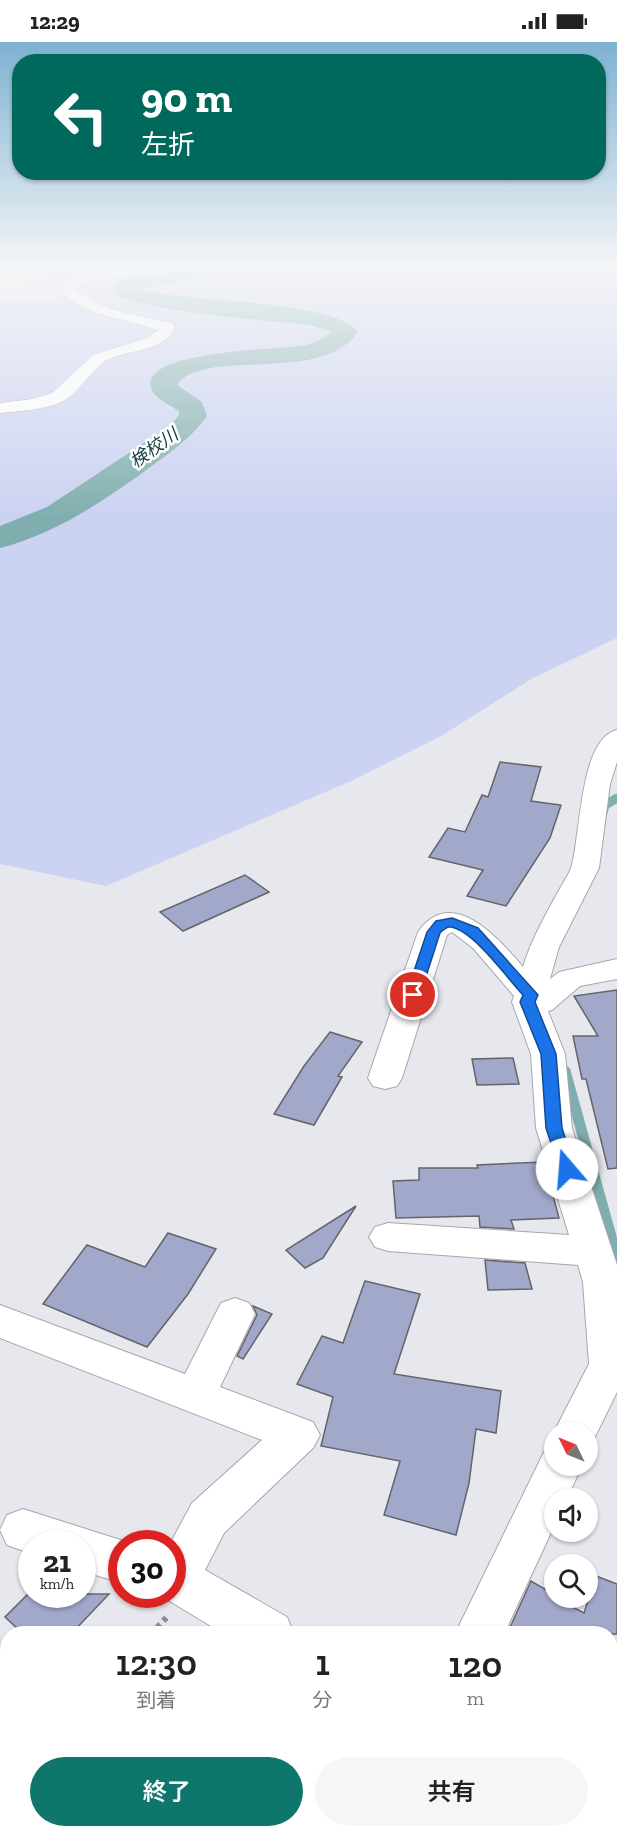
<!DOCTYPE html>
<html lang="ja">
<head>
<meta charset="utf-8">
<style>
	:root { --surface:#fff; --page:#f6f6f6; --text:#222; --muted:#767676; --accent:#0f766e }
	body { margin:0; font-family:"Zilla Slab","Noto Sans JP",serif; background:var(--page); color:var(--text); height:100vh; display:flex; flex-direction:column; font-size:22px; white-space:nowrap }
	* { box-sizing:border-box; margin:0 }
	p { font-size:20px; color:var(--muted) }
	.icon { flex:none; width:33px; height:33px; fill:none; stroke:currentColor; stroke-width:2; stroke-linecap:round; stroke-linejoin:round }
	.map { position:relative; flex:1; overflow:hidden }
	.drawer { position:absolute; left:0px; top:1584px; width:618px; height:212px; display:flex; flex-direction:column; background:var(--surface); border-radius:24px 24px 0 0; box-shadow:0 2px 4px #0004 }
	.drawer>* { flex:none }
	.guide { position:absolute; left:12px; top:12px; width:594px; height:126px; border-radius:24px; box-shadow:0 2px 4px #0004; background:#00695c; color:#fff; overflow:hidden }
	.needle { width:39px; rotate:313deg }
	.controls { position:absolute; left:544px; top:1380px; display:grid; gap:12px }
	.controls a { display:grid; place-items:center; width:54px; height:54px; border-radius:50%; background:var(--surface); box-shadow:0 2px 4px #0004; font-size:30px }
	.speed { position:absolute; left:18px; top:1488px; display:flex; gap:12px; font-size:30px; font-weight:700; text-align:center }
	.speed>* { display:grid; place-content:center; width:78px; height:78px; border-radius:50%; background:var(--surface); box-shadow:0 2px 4px #0004; line-height:1 }
	.speed small { font-size:15px; font-weight:400 }
	.speed .limit { border:9px solid #d22; background:#fff; color:#111 }
	.pin { position:absolute; display:grid; place-items:center; width:51px; height:51px; color:#fff; margin:-26px; border:3px solid #fff; border-radius:50%; box-shadow:0 2px 6px #0007 }
	.me { position:absolute; width:66px; margin:-33px; rotate:342deg; stroke-linejoin:round; filter:drop-shadow(0 0 4px #0008) }
	.turn { display:flex; align-items:center; gap:21px; height:126px; padding:0 30px; font-size:27px }
	.turn .icon { width:78px; height:78px; stroke-width:2.5 }
	.turn b { display:block; font-size:42px; line-height:51px }
	.eta { display:flex; justify-content:space-evenly; align-items:center; height:102px; text-align:center }
	.eta b { font-size:36px; font-weight:600; line-height:42px }
	.action { display:flex; gap:12px; margin-top:auto; padding:12px 30px }
	.action a { flex:1; height:69px; border-radius:36px; background:var(--accent); color:#fff; font-size:24px; font-weight:600; line-height:69px; text-align:center }
	.action a+a { background:var(--page); color:var(--text) }
	.status { display:flex; justify-content:space-between; align-items:center; height:42px; padding:0 30px; background:var(--surface); direction:ltr }
	.status svg { height:16px; fill:currentColor }
	.map>svg:first-child { display:block }
</style>
</head>
<body>
<div class="status"><b>12:29</b><svg viewBox="0 0 49 12"><path d="M0 12V9h3v3zM5 12V6h3v6zM10 12V3h3v9zM15 12V0h3v12zM26 1h20v11H26zM47 4h2v5h-2z"/></svg></div>
<div class="map">
<svg width="617" height="1795" viewBox="0 0 617 1795">
	<rect width="100%" height="100%" fill="#e6e8ee"/>
	<polygon fill="#cbd2f2" points="67,224 617,224 617,596 531,637 443,693 351,739 106,844 0,822 0,260 62,258 25,240"/>
	<g fill="none" stroke-linecap="round" stroke-linejoin="round">
		<polyline stroke="#80aeae" stroke-width="9" points="603,771 605,763 617,756"/>
		<polyline stroke="#80aeae" stroke-width="11" points="565,1029 617,1216"/>
		<path fill="#80aeae" fill-rule="evenodd" d="M209,224H256L253,228L140,247C185,261 335,257 358,290C321,344 203,304 177,343L202,360L207,374C191,396 171,410 149,426C104,459 55,492 0,506V484L47,465L171,383L179,373V369C171,364 153,355 151,346C140,307 285,308 306,303C316,300 323,297 331,290L310,283C279,279 127,269 113,249L118,239L156,231Z"/>
	</g>
	<g fill="#a1a8c9" stroke="#64656b" stroke-width="1.5">
		<polygon points="500,720 541,725 531,759 561,763 550,796 506,864 467,854 483,828 429,815 448,786 465,790 482,753 488,755"/>
		<polygon points="245,833 269,850 183,889 160,870"/>
		<polygon points="617,948 617,1126 608,1127 586,1037 582,1037 573,994 598,994 574,954"/>
		<polygon points="330,990 362,1000 338,1034 342,1035 314,1083 274,1072 304,1024"/>
		<polygon points="513,1016 519,1042 477,1043 472,1017"/>
		<polygon points="544,1120 559,1176 511,1178 514,1187 480,1185 479,1174 396,1176 393,1139 419,1138 419,1126 478,1126 477,1123"/>
		<polygon points="356,1164 323,1216 305,1226 286,1208"/>
		<polygon points="168,1191 216,1207 188,1252 147,1305 43,1262 87,1203 145,1225"/>
		<polygon points="485,1218 525,1221 532,1247 488,1248"/>
		<polygon points="365,1239 420,1252 394,1332 501,1349 496,1391 476,1387 469,1441 456,1493 384,1473 400,1419 321,1404 333,1355 297,1342 322,1294 343,1301"/>
		<polygon points="253,1264 272,1272 243,1317 237,1314 257,1273"/>
		<polygon points="596,1534 617,1542 617,1592 507,1592 531,1539 555,1553 555,1556 584,1571"/>
		<polygon points="28,1552 109,1552 71,1592 23,1592 5,1575"/>
	</g>
	<g fill="none" stroke-linecap="round" stroke-linejoin="round">
		<g stroke="#a6a7ad" stroke-width="2">
			<g id="minor">
				<path d="M617,688V720L610,742L599,826L559,905L550,937L559,930L617,917V937L580,944L552,968L548,969L565,1012L572,1086L617,1223V1350L591,1403L588,1404V1390H554L589,1322L583,1240L578,1223L388,1209L375,1205L369,1195L375,1185L388,1181L569,1193L536,1086L531,1012L512,960L514,954L473,906L452,890L447,893L402,1036L397,1044L385,1047L373,1044L368,1036L418,890C452,842 499,897 523,925C531,898 545,874 558,850C562,842 568,834 571,826C581,794 579,697 617,688Z"/>
				<polygon points="235,1256 249,1261 255,1272 220,1345 313,1380 320,1393 313,1406 224,1491 205,1528 287,1575 294,1592 224,1592 158,1552 172,1552 172,1502 170,1502 192,1461 262,1398 0,1296 0,1263 185,1332 221,1261"/>
				<polygon points="555,1406 555,1424 582,1424 567,1456 555,1456 555,1482 504,1592 455,1592 544,1410"/>
				<polygon points="23,1467 133,1502 122,1502 122,1541 82,1529 82,1502 32,1502 32,1512 7,1503 0,1488 7,1473"/>
				<polygon points="610,1691 617,1693 617,1745 610,1743"/>
				<polygon points="347,1788 402,1788 399,1795 344,1795"/>
			</g>
		</g>
		<g stroke="#a6a7ad" stroke-width="1">
			<path id="tertiary" d="M129,224H158L152,228L86,240L75,246C101,271 140,273 172,281L174,284C171,309 121,308 104,320C89,331 79,350 64,359C45,368 20,369 0,371V361L32,357L52,351L93,313L147,296L159,288L96,271L72,259L61,247C74,228 107,228 129,224Z"/>
		</g>
		<g stroke="#8d8e93" stroke-width="6" stroke-dasharray="4.5 4.5" stroke-linecap="butt">
			<polyline points="151,1592 167,1575"/>
			<polyline points="10,1788 12,1795"/>
		</g>
		<use href="#minor" fill="#fff" fill-rule="evenodd"/>
		<use href="#tertiary" fill="#fff" fill-rule="evenodd"/>
	</g>
	<linearGradient id="sky" x2="0" y2="1"><stop stop-color="#7eb2d1"/><stop offset="0.47" stop-color="#f4f5f7"/><stop offset="1" stop-color="#f4f5f7" stop-opacity="0"/></linearGradient>
	<rect width="617" height="476" fill="url(#sky)"/>
	<path fill="#1a73e8" stroke="#114b97" stroke-width="1.5" d="M452,876L478,886L538,953L535,960L556,1012L562,1086L575,1127L573,1131H561L546,1086L541,1012L520,960L523,953C507,936 474,889 451,885C446,884 443,888 440,891L420,953L413,957L406,953L427,890L436,879Z"/>
	<g text-anchor="middle" dominant-baseline="central" stroke-width="5" stroke-linejoin="round" paint-order="stroke">
		<g font-size="18" font-style="italic" fill="#154041" stroke="#fff">
			<text transform="translate(154 406) rotate(-35)">検校川</text>
		</g>
	</g>
</svg>
<div class="controls">
<a><svg class="needle" viewBox="-14 -14 28 28"><path d="M0-13l5 13h-10z" fill="#e53935"/><path d="M0 13l5-13h-10z" fill="#767676"/></svg></a>
<a><svg class="icon" aria-label="sound" viewBox="0 0 24 24"><path d="M4 9h4l5-4v14l-5-4H4zM17 9q2 3 0 6"/></svg></a>
<a><svg class="icon" aria-label="search" viewBox="0 0 24 24"><circle cx="10" cy="10" r="6"/><path d="M15 15l6 6"/></svg></a>
</div>
<div class="speed"><div>21<small>km/h</small></div><div class="limit">30</div></div>
<div class="pin" style="left:413px;top:953px;background:#d93025"><svg class="icon" aria-label="arrive" viewBox="0 0 24 24"><path d="M6 21V4h12l-3 4 3 4H6"/></svg></div>
<svg class="me" style="left:567px;top:1127px" viewBox="-20 -20 40 40"><circle r="19" fill="#fff"/><path d="M0-13L10 11 0 6-10 11z" fill="#1a73e8"/></svg>
<div class="guide">
<div class="turn"><svg class="icon" aria-label="left" viewBox="0 0 24 24"><path d="M17 20v-9H6M10 6l-5 5 5 5"/></svg><div><b>90 m</b>左折</div></div>
</div>
<section class="drawer">
<div class="eta">
<div><b>12:30</b><p>到着</p></div>
<div><b>1</b><p>分</p></div>
<div><b>120</b><p>m</p></div>
</div>
<div class="action"><a>終了</a><a>共有</a></div>
</section>
</div>
</body>
</html>
